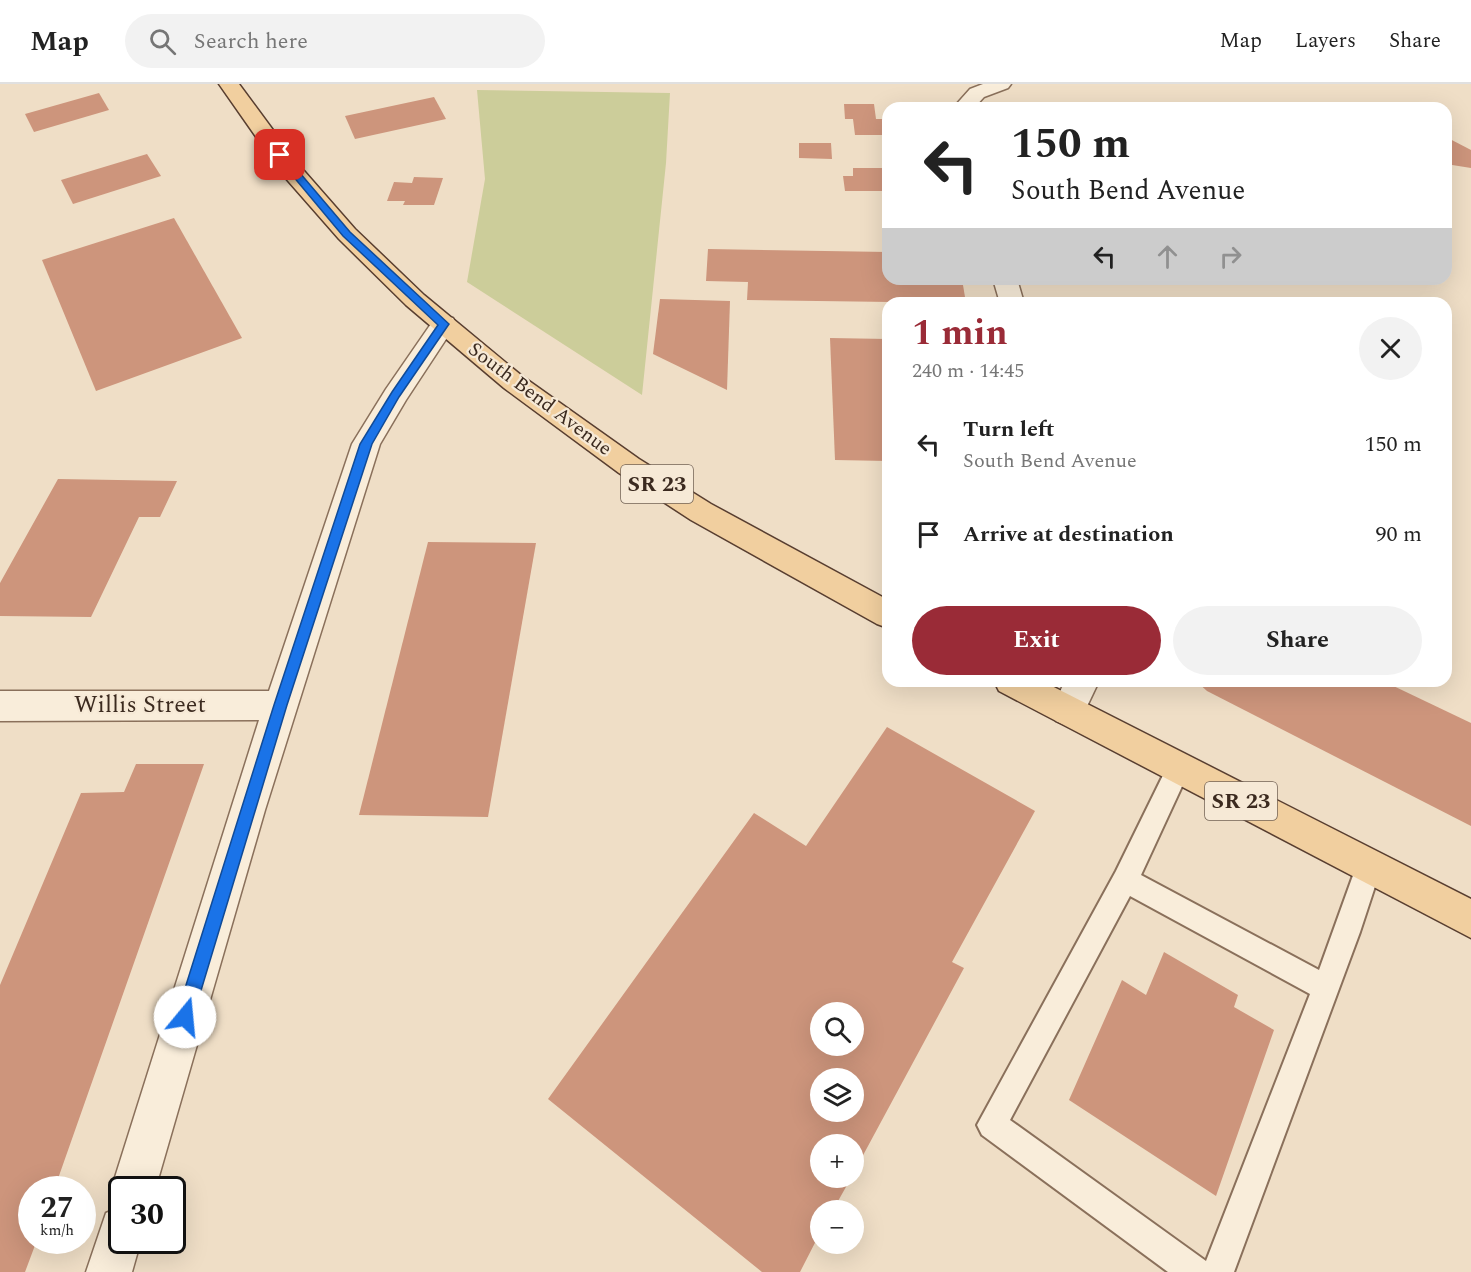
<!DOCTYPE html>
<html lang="en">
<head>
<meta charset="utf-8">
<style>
	:root { --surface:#fff; --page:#f2f2f2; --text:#222; --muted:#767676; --line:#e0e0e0; --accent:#9a2b37 }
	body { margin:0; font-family:Spectral,serif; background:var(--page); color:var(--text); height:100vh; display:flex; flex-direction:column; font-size:22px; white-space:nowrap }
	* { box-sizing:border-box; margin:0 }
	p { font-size:20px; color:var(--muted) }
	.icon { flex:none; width:33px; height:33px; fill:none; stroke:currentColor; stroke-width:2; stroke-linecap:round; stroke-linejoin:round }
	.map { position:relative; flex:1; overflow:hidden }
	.drawer { position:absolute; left:882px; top:213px; width:570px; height:390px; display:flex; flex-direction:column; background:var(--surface); border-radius:18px; box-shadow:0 6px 24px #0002 }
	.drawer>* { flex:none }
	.hud { position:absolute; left:882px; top:18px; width:570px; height:183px; border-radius:18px; box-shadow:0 6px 24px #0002; background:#fff; color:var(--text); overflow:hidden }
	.buttons { position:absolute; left:810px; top:918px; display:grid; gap:12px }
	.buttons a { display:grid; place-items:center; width:54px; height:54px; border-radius:50%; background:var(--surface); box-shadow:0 6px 24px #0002; font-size:30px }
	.speed { position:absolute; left:18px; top:1092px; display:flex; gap:12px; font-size:30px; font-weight:700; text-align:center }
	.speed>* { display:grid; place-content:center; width:78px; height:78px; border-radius:50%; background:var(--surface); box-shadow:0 6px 24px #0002; line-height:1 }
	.speed small { font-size:15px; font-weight:400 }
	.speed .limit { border:3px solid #111; border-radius:9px; background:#fff; color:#111 }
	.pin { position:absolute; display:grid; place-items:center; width:51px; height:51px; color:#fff; margin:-26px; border-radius:12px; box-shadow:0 3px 9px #0006 }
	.me { position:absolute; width:66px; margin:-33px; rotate:17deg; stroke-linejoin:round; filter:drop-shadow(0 0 4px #0008) }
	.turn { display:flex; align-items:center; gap:21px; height:126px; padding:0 30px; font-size:27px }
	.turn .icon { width:78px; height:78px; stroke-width:2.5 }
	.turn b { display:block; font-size:42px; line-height:51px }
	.lanes { display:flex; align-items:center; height:57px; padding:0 30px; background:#0003; justify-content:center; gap:30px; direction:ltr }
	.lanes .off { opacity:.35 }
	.round { display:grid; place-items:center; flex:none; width:63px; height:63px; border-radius:32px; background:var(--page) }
	.head { display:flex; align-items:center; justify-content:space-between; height:102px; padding:0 30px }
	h1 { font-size:36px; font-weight:700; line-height:45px; color:var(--accent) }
	.button { display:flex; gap:12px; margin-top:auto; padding:12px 30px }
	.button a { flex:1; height:69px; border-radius:36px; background:var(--accent); color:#fff; font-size:24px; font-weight:700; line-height:69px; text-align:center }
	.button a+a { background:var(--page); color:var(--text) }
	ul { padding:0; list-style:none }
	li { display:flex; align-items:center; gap:18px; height:90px; padding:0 30px }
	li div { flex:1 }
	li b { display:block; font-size:22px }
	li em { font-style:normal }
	header { display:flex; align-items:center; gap:36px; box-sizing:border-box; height:84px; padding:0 30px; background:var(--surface); border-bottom:2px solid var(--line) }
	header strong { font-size:28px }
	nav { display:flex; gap:33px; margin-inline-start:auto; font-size:21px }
	.search { width:420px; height:54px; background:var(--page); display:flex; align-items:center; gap:15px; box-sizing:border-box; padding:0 21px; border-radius:33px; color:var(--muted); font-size:22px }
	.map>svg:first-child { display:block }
</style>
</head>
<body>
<header>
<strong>Map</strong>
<div class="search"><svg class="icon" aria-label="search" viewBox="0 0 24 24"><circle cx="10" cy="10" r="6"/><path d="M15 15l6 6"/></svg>Search here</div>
<nav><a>Map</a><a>Layers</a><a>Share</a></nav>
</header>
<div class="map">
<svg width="1471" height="1188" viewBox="0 0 1471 1188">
	<rect width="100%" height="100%" fill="#efdec6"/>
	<polygon fill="#cccd9a" points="477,6 670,9 666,79 642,311 467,198 485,95"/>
	<g fill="#cd957c" fill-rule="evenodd">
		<polygon points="99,9 109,26 34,48 25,30"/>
		<polygon points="434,13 446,35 355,55 345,32"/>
		<polygon points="844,20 874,20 876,35 888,35 888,51 855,51 853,35 845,35"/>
		<polygon points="1036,21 1081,21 1082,24 1037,24"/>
		<polygon points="1446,53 1471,66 1471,84 1446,80"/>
		<polygon points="799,59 831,59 832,75 799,74"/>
		<polygon points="147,70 161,92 73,120 61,96"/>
		<polygon points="853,84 888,84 888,107 845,107 843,92 853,92"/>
		<polygon points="414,93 443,94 434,121 403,121 405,117 387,117 394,98 412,99"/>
		<polygon points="174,134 242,254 96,307 42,176"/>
		<polygon points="708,165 888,168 888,195 962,195 966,219 747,216 748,198 706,197"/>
		<polygon points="1174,195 1217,195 1219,200 1176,199"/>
		<polygon points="660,215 730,217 727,306 653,270"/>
		<polygon points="830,254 888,255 888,377 835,376"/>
		<polygon points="58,395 177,397 160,433 139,433 91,533 0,532 0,499"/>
		<polygon points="428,458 536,459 488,733 359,731"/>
		<polygon points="1196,597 1383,597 1471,639 1471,742 1207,607"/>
		<path d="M887,643L1035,727L952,878L964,884L854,1088V1060H820V1094H851L833,1126H820V1149L800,1188H762L548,1015L754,729L806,762ZM820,928H854V962H820ZM820,994H854V1028H820Z"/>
		<polygon points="136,680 204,680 54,1106 32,1106 32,1156 37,1156 25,1188 0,1188 0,901 81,709 124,708"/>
		<polygon points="1164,868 1238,911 1234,923 1274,946 1216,1112 1069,1016 1122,896 1146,911"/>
	</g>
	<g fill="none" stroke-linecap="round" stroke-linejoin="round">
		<g stroke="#8a705b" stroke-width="4">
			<path id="lane" d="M1178,674L1186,677L1190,685L1141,791L1319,886L1360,772L1369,769L1378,772L1382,781L1360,848L1234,1188H1168L982,1051L977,1041L1116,787L1170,677ZM1130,812L1310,910L1206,1177L1010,1036Z"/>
		</g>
		<g stroke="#8a705b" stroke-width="3">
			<g id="street">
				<polygon points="983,0 1011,0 1008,4 984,13 974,24 953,24 970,5"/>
				<polygon points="993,195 1017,195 1024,219 1000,219"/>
				<polygon points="444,232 453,234 456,240 406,316 380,360 265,726 155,1106 122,1106 122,1156 141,1156 132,1188 86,1188 106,1129 120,1123 117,1122 111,1106 259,636 0,637 0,607 269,607 352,360 386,305 435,234"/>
				<polygon points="1065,597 1099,597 1080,637 1068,642 1056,637 1051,627"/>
			</g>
		</g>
		<g stroke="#583e30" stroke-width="3">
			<g id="primary">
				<polygon points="219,0 239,0 298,80 355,145 424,211 522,292 639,375 711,420 888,516 888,544 877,540 691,436 619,389 504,304 406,221 339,155 282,90"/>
				<polygon points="994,597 1042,597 1471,815 1471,854 999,607"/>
			</g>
		</g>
		<use href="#lane" fill="#f9edda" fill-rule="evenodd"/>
		<use href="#street" fill="#f9edda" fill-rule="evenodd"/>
		<use href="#primary" fill="#f1cf9f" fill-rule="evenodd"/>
	</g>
	<polygon fill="#1a73e8" stroke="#114b97" stroke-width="1.5" points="277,69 283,69 350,148 449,240 399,313 372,360 287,621 193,933 191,939 185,942 179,939 176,933 274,621 360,360 392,308 438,241 343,152 277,73"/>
	<g text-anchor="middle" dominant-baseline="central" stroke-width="4.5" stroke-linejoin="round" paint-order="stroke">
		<g font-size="20" fill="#3b2a1f" stroke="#f6e9d6">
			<text transform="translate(540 315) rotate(37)">South Bend Avenue</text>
		</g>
		<g fill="#f6e9d6" stroke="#736356" stroke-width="1.5">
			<rect x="621" y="381" width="72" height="38" rx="4.5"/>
			<rect x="1205" y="698" width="72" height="38" rx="4.5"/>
		</g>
		<g font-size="22" font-weight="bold" fill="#3b2a1f">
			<text x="657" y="400">SR 23</text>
			<text x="1241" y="717">SR 23</text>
		</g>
		<g font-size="24" fill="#3b2a1f" stroke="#f6e9d6">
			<text x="140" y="621">Willis Street</text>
		</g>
	</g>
</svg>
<div class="buttons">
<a><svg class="icon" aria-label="search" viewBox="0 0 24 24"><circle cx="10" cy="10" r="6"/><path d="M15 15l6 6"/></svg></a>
<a><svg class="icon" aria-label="layers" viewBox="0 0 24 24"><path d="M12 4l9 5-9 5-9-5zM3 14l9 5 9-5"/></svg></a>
<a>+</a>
<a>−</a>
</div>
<div class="speed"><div>27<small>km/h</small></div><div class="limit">30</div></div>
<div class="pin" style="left:280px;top:71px;background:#d93025"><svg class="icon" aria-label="arrive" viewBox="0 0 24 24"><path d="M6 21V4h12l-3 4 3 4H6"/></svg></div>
<svg class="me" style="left:185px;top:933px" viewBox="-20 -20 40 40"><circle r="19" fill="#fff"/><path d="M0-13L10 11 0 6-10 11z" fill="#1a73e8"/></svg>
<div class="hud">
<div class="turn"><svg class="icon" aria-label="left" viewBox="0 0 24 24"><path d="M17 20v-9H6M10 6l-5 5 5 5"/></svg><div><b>150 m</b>South Bend Avenue</div></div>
<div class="lanes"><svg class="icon" aria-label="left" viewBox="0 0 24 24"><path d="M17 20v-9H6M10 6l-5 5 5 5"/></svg><svg class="icon off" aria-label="ahead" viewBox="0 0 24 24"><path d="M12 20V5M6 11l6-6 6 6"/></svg><svg class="icon off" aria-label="right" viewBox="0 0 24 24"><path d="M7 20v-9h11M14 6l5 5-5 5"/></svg></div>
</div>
<section class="drawer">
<div class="head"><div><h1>1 min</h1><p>240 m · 14:45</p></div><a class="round"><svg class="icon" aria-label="close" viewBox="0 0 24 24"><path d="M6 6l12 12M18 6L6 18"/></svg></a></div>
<ul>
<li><svg class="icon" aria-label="left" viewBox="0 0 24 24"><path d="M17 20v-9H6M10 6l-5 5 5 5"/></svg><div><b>Turn left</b><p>South Bend Avenue</p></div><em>150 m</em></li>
<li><svg class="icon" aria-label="arrive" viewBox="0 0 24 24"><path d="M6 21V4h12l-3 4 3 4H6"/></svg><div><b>Arrive at destination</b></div><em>90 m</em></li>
</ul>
<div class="button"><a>Exit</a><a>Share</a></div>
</section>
</div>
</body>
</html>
